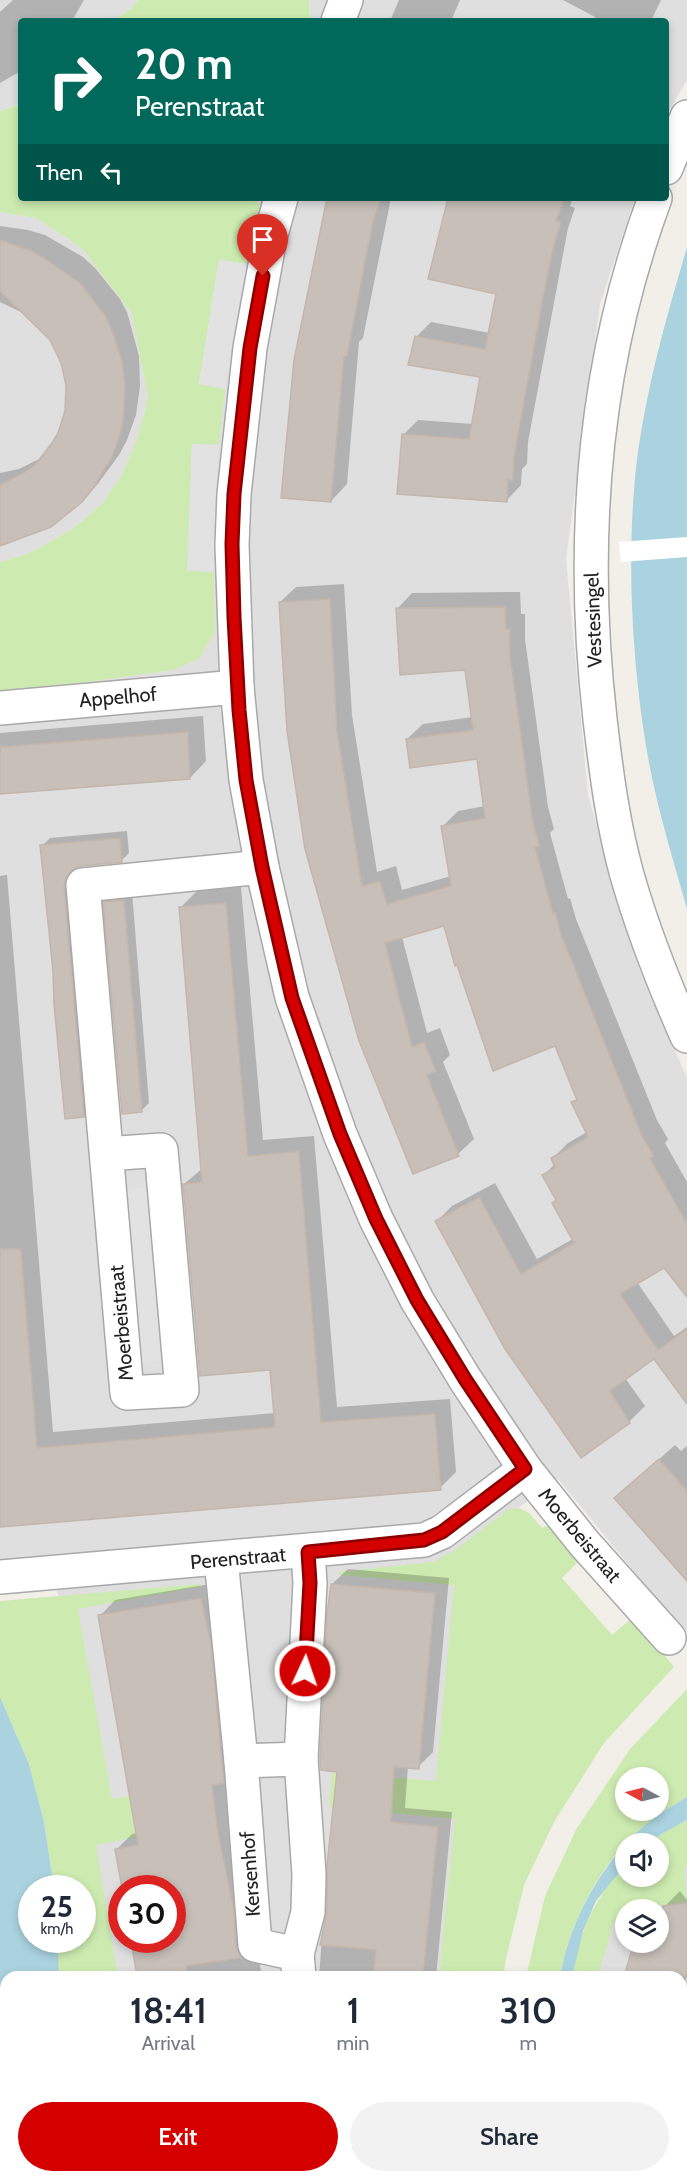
<!DOCTYPE html>
<html lang="en">
<head>
<meta charset="utf-8">
<style>
	:root { --surface:#fff; --page:#f2f2f3; --text:#1f2937; --muted:#747a83; --accent:#d40000 }
	body { margin:0; font-family:Cabin,sans-serif; background:var(--page); color:var(--text); height:100vh; display:flex; flex-direction:column; font-size:22px; white-space:nowrap }
	* { box-sizing:border-box; margin:0 }
	p { font-size:20px; color:var(--muted) }
	.icon { flex:none; width:33px; height:33px; fill:none; stroke:currentColor; stroke-width:2; stroke-linecap:round; stroke-linejoin:round }
	.map { position:relative; flex:1; overflow:hidden }
	.sheet { position:absolute; left:0px; top:1971px; width:687px; height:212px; display:flex; flex-direction:column; background:var(--surface); border-radius:18px 18px 0 0; box-shadow:0 3px 9px #0003 }
	.sheet>* { flex:none }
	.top-card { position:absolute; left:18px; top:18px; width:651px; height:183px; border-radius:6px; box-shadow:0 3px 9px #0003; background:#00695c; color:#fff; overflow:hidden }
	.needle { width:39px; rotate:277deg }
	.fabs { position:absolute; left:615px; top:1767px; display:grid; gap:12px }
	.fabs a { display:grid; place-items:center; width:54px; height:54px; border-radius:50%; background:var(--surface); box-shadow:0 3px 9px #0003; font-size:30px }
	.speed { position:absolute; left:18px; top:1875px; display:flex; gap:12px; font-size:30px; font-weight:700; text-align:center }
	.speed>* { display:grid; place-content:center; width:78px; height:78px; border-radius:50%; background:var(--surface); box-shadow:0 3px 9px #0003; line-height:1 }
	.speed small { font-size:15px; font-weight:400 }
	.speed .limit { border:9px solid #d22; background:#fff; color:#111 }
	.pin { position:absolute; display:grid; place-items:center; width:51px; height:51px; color:#fff; margin:-62px -26px; border-radius:50% 50% 50% 0; rotate:-45deg; box-shadow:0 0 6px #0007 }
	.pin .icon { rotate:45deg }
	.me { position:absolute; width:66px; margin:-33px; rotate:3deg; stroke-linejoin:round; filter:drop-shadow(0 0 4px #0008) }
	.turn { display:flex; align-items:center; gap:21px; height:126px; padding:0 18px; font-size:27px }
	.turn .icon { width:78px; height:78px; stroke-width:2.5 }
	.turn b { display:block; font-size:42px; line-height:51px }
	.then { display:flex; align-items:center; height:57px; padding:0 18px; background:#0003; gap:12px; font-size:22px }
	.eta { display:flex; justify-content:space-evenly; align-items:center; height:102px; text-align:center }
	.eta b { font-size:36px; font-weight:600; line-height:42px }
	.primary-button { display:flex; gap:12px; margin-top:auto; padding:12px 18px }
	.primary-button a { flex:1; height:69px; border-radius:36px; background:var(--accent); color:#fff; font-size:24px; font-weight:600; line-height:69px; text-align:center }
	.primary-button a+a { background:var(--page); color:var(--text) }
	.map>svg:first-child { display:block }
</style>
</head>
<body>
<div class="map">
<svg width="687" height="2182" viewBox="0 0 687 2182">
	<rect width="100%" height="100%" fill="#f2efe9"/>
	<g fill="#e0dfdf" fill-rule="evenodd">
		<polygon points="0,0 138,0 130,9 113,21 21,21 21,104 0,111"/>
		<polygon points="309,0 687,0 687,80 666,116 666,21 310,21"/>
		<path d="M243,198H635L600,304L566,559L588,795L638,966L687,1078V1631L656,1598L558,1479L487,1531L468,1813L448,1977H104L76,1835L100,1813L52,1564L0,1570V694L174,670L199,384L246,263L260,203ZM122,1888H172V1940H122Z"/>
		<polygon points="0,212 36,218 82,248 132,314 148,397 138,437 122,475 101,505 71,530 30,553 0,562"/>
		<path d="M687,1842V2171L681,2170V1977H583L589,1940L658,1876ZM626,1910H658V1942H626Z"/>
		<polygon points="72,2176 376,2177 373,2182 71,2182"/>
	</g>
	<g fill="#cdebb0" fill-rule="evenodd">
		<polygon points="138,0 309,0 310,21 113,21 130,9"/>
		<polygon points="21,104 21,198 243,198 260,203 246,264 219,260 199,384 225,389 219,445 192,444 188,571 214,572 215,631 200,658 174,670 0,694 0,562 30,553 71,530 101,505 122,475 138,437 148,397 132,314 82,248 36,218 0,212 0,111"/>
		<polygon points="519,1508 529,1513 542,1528 551,1524 581,1559 562,1578 612,1635 633,1617 674,1667 604,1743 554,1822 524,1885 506,1959 503,1977 439,1977 455,1819 329,1807 332,1773 436,1781 454,1585 340,1575 338,1572 433,1562 458,1548 507,1510"/>
		<polygon points="200,1584 200,1587 78,1609 112,1799 208,1782 217,1822 96,1845 118,1977 59,1977 58,1940 82,1940 82,1888 54,1888 44,1822 29,1764 0,1697 0,1601"/>
		<path d="M687,1689V1797C669,1808 649,1820 634,1835C596,1872 569,1924 560,1977H526L545,1896L577,1828L630,1749ZM626,1778H658V1810H626Z"/>
		<path d="M687,1820V1866L684,1868L687,1902L661,1906L659,1912L658,1910H626L625,1926L613,1923L598,1977H572C580,1930 593,1901 625,1865L626,1876H658V1844L649,1843L660,1835Z"/>
		<polygon points="681,2154 684,2156 687,2154 687,2182 662,2182 651,2177 681,2176"/>
		<polygon points="32,2177 84,2177 85,2182 32,2182"/>
		<polygon points="182,2177 182,2176 264,2177 261,2182 182,2182"/>
		<polygon points="367,2177 367,2176 451,2177 446,2182 365,2182"/>
		<polygon points="471,2177 536,2177 533,2182 469,2182"/>
	</g>
	<g fill="#e2e2e2">
		<polygon points="219,259 246,264 225,389 199,384"/>
		<polygon points="192,444 219,445 214,572 187,570"/>
		<polygon points="149,1187 164,1361 137,1364 122,1190"/>
	</g>
	<g fill="#aad3df">
		<path d="M687,247V909C672,856 655,801 646,746C632,660 627,564 635,478C643,399 665,322 687,247Z"/>
		<polygon points="0,1697 29,1764 44,1822 54,1888 32,1888 32,1940 58,1940 59,1977 6,1977 6,2176 32,2177 32,2182 0,2182"/>
		<path d="M687,1797V1820L660,1835L649,1843H626C643,1824 665,1810 687,1797Z"/>
		<path d="M625,1844V1865L596,1901L583,1931L572,1977H560C569,1926 592,1883 625,1844Z"/>
		<polygon points="536,2177 651,2176 662,2182 533,2182"/>
	</g>
	<polygon fill="#fff" points="687,537 687,557 621,562 619,542"/>
	<g fill="#0003">
		<polygon points="13,0 84,0 72,21 21,21 21,71 0,83 0,12"/>
		<polygon points="399,0 460,0 451,21 390,21"/>
		<polygon points="563,0 661,0 651,21 593,21 595,17"/>
		<polygon points="329,198 391,198 363,338 359,342 347,484 331,501"/>
		<polygon points="450,198 573,198 570,206 575,208 568,228 528,442 527,464 522,469 521,485 507,500 403,435 418,420 473,424 482,376 416,337 431,322 490,333 497,293"/>
		<polygon points="0,226 28,230 45,235 83,257 95,268 120,299 127,312 139,356 140,386 136,415 127,440 119,455 97,485 81,501 0,543 0,473 19,469 41,458 47,452 61,429 67,403 67,380 60,355 51,339 29,316 0,302"/>
		<polygon points="344,584 352,715 377,872 396,866 402,890 451,876 442,827 458,811 485,806 478,757 407,739 423,724 473,717 466,668 397,609 412,593 520,592 521,614 525,614 525,639 548,807 554,829 550,833 568,899 570,898 576,919 657,1120 668,1139 665,1143 687,1182 687,1295 665,1266 637,1282 674,1336 687,1327 687,1369 654,1356 625,1378 645,1406 629,1422 582,1456 437,1221 452,1206 495,1183 537,1259 573,1239 557,1200 544,1175 555,1164 553,1158 568,1143 587,1132 573,1102 578,1098 556,1044 445,924 402,937 427,1033 440,1028 450,1055 443,1062 474,1139 458,1154 413,1172 280,602 296,587"/>
		<polygon points="203,716 206,761 190,778 0,793 0,733"/>
		<polygon points="127,831 129,853 121,861 81,865 74,867 72,877 92,1108 84,1116 55,971 42,846 50,838"/>
		<polygon points="7,875 53,1432 275,1413 271,1368 184,1184 203,1168 181,907 197,891 241,887 263,1140 314,1136 337,1407 450,1399 456,1472 440,1488 0,1525 0,876"/>
		<polygon points="132,892 149,1103 141,1111 105,902 113,894"/>
		<polygon points="675,1445 681,1451 687,1446 687,1579 616,1498"/>
		<polygon points="348,1569 449,1578 433,1752 418,1767 408,1766 405,1808 452,1812 436,1977 319,1977 322,1937 328,1913 339,1770 332,1584"/>
		<polygon points="216,1583 256,1942 262,1977 138,1977 132,1940 172,1940 172,1888 123,1888 117,1849 132,1834 138,1833 100,1616 115,1600"/>
		<polygon points="680,1891 687,1900 687,1975 681,1996 681,1977 626,1977 658,1942 664,1907"/>
		<polygon points="681,2004 687,2024 687,2124 681,2119"/>
		<rect x="101" y="2176" width="61" height="6"/>
		<polygon points="306,2176 363,2176 361,2182 304,2182"/>
	</g>
	<g fill="#c7bfb8" stroke="#c4b6ab" stroke-width="1.5">
		<polygon points="327,198 381,198 373,221 347,356 344,356 331,502 281,498 294,360"/>
		<polygon points="448,198 564,198 556,221 561,222 554,244 543,298 514,457 513,481 508,480 507,502 397,494 402,434 469,439 480,377 408,365 415,336 485,349 496,294 428,279"/>
		<polygon points="0,240 29,250 44,258 80,283 105,315 111,328 121,357 125,384 124,413 121,432 112,457 94,487 82,502 51,527 0,546 0,485 23,473 35,465 52,443 58,433 65,411 66,385 61,363 50,340 0,291"/>
		<polygon points="330,599 337,731 362,886 380,881 387,904 451,886 441,826 485,818 477,759 410,768 406,739 473,730 465,670 400,675 396,608 505,607 506,629 510,628 510,655 533,823 540,846 535,847 553,913 555,912 561,934 642,1136 654,1156 650,1158 687,1224 687,1297 664,1268 620,1294 658,1350 687,1329 687,1404 654,1359 610,1391 630,1423 581,1458 505,1349 435,1221 479,1197 521,1274 574,1243 552,1203 556,1200 542,1175 555,1168 551,1158 588,1137 571,1102 577,1100 555,1046 493,1071 457,965 455,966 444,926 385,943 412,1047 424,1042 436,1071 427,1075 459,1156 413,1174 359,1041 305,849 287,731 279,602"/>
		<polygon points="188,732 190,779 0,794 0,747"/>
		<polygon points="120,838 122,862 81,866 72,870 66,878 64,887 84,1117 65,1119 54,1004 53,971 40,845"/>
		<polygon points="124,900 142,1112 122,1114 103,902"/>
		<polygon points="226,903 248,1156 299,1151 321,1422 435,1414 441,1490 0,1527 0,1249 21,1249 37,1448 275,1427 270,1370 200,1376 183,1184 202,1182 179,907"/>
		<polygon points="659,1459 687,1491 687,1581 614,1498"/>
		<polygon points="331,1584 435,1593 419,1769 394,1767 391,1822 438,1827 423,1977 373,1977 376,1950 320,1945 327,1912 327,1865 337,1772 321,1770 320,1759 327,1614"/>
		<polygon points="201,1598 211,1644 224,1783 212,1785 218,1833 234,1910 236,1946 241,1958 186,1966 188,1977 137,1977 131,1940 172,1940 172,1888 122,1888 115,1849 138,1845 98,1615"/>
		<polygon points="687,1903 687,1977 624,1977 634,1942 658,1942 658,1921 663,1906"/>
	</g>
	<g fill="none" stroke-linecap="round" stroke-linejoin="round">
		<g stroke="#a9a9a9" stroke-width="36">
			<g id="minor">
				<polyline points="338,21 346,0"/>
				<polyline points="666,168 687,117"/>
				<polyline points="281,198 270,238 250,348 234,494 232,545 237,687 246,780 262,867 292,997 340,1134 376,1219 417,1300 465,1379 525,1469 584,1543 669,1638"/>
				<path d="M655,198C593,365 580,544 600,719C606,771 613,825 627,875C643,931 664,984 687,1036"/>
				<polyline points="0,708 237,687"/>
				<polyline points="107,1154 161,1150 182,1390 127,1393 83,885 262,867"/>
				<polyline points="221,1559 241,1761 255,1945 297,1954 299,1977"/>
				<polyline points="0,1577 424,1540 442,1532 525,1469"/>
				<polyline points="241,1761 301,1759"/>
				<polyline points="297,1954 308,1912 309,1874 301,1759 310,1583 308,1552"/>
				<polyline points="165,2182 165,2176"/>
				<polyline points="281,2182 284,2176"/>
			</g>
		</g>
		<use href="#minor" stroke="#fff" stroke-width="33"/>
	</g>
	<g fill="none" stroke-linecap="round" stroke-linejoin="round">
		<g stroke="#8a0000" stroke-width="15">
			<polyline id="route" points="263,276 250,348 234,494 232,544 234,617 239,710 246,780 262,867 292,998 340,1134 376,1219 417,1300 465,1379 525,1469 442,1532 424,1540 308,1552 310,1583 305,1671"/>
		</g>
		<use href="#route" stroke="#d40000" stroke-width="10"/>
	</g>
	<g text-anchor="middle" dominant-baseline="central" stroke-width="4.5" stroke-linejoin="round" paint-order="stroke">
		<g font-size="20" fill="#222" stroke="#fff">
			<text transform="translate(593 620) rotate(-92)">Vestesingel</text>
			<text transform="translate(118 697) rotate(-5)">Appelhof</text>
			<text transform="translate(121 1323) rotate(-95)">Moerbeistraat</text>
			<text transform="translate(580 1535) rotate(50)">Moerbeistraat</text>
			<text transform="translate(238 1558) rotate(-5)">Perenstraat</text>
			<text transform="translate(250 1874) rotate(-94)">Kersenhof</text>
		</g>
	</g>
</svg>
<div class="fabs">
<a><svg class="needle" viewBox="-14 -14 28 28"><path d="M0-13l5 13h-10z" fill="#e53935"/><path d="M0 13l5-13h-10z" fill="#747a83"/></svg></a>
<a><svg class="icon" aria-label="sound" viewBox="0 0 24 24"><path d="M4 9h4l5-4v14l-5-4H4zM17 9q2 3 0 6"/></svg></a>
<a><svg class="icon" aria-label="layers" viewBox="0 0 24 24"><path d="M12 4l9 5-9 5-9-5zM3 14l9 5 9-5"/></svg></a>
</div>
<div class="speed"><div>25<small>km/h</small></div><div class="limit">30</div></div>
<div class="pin" style="left:263px;top:276px;background:#d93025"><svg class="icon" aria-label="arrive" viewBox="0 0 24 24"><path d="M6 21V4h12l-3 4 3 4H6"/></svg></div>
<svg class="me" style="left:305px;top:1671px" viewBox="-20 -20 40 40"><circle r="17" fill="#d40000" stroke="#fff" stroke-width="3"/><path d="M0-11L8 9 0 5-8 9z" fill="#fff"/></svg>
<div class="top-card">
<div class="turn"><svg class="icon" aria-label="right" viewBox="0 0 24 24"><path d="M7 20v-9h11M14 6l5 5-5 5"/></svg><div><b>20 m</b>Perenstraat</div></div>
<div class="then">Then<svg class="icon" aria-label="left" viewBox="0 0 24 24"><path d="M17 20v-9H6M10 6l-5 5 5 5"/></svg></div>
</div>
<section class="sheet">
<div class="eta">
<div><b>18:41</b><p>Arrival</p></div>
<div><b>1</b><p>min</p></div>
<div><b>310</b><p>m</p></div>
</div>
<div class="primary-button"><a>Exit</a><a>Share</a></div>
</section>
</div>
</body>
</html>
